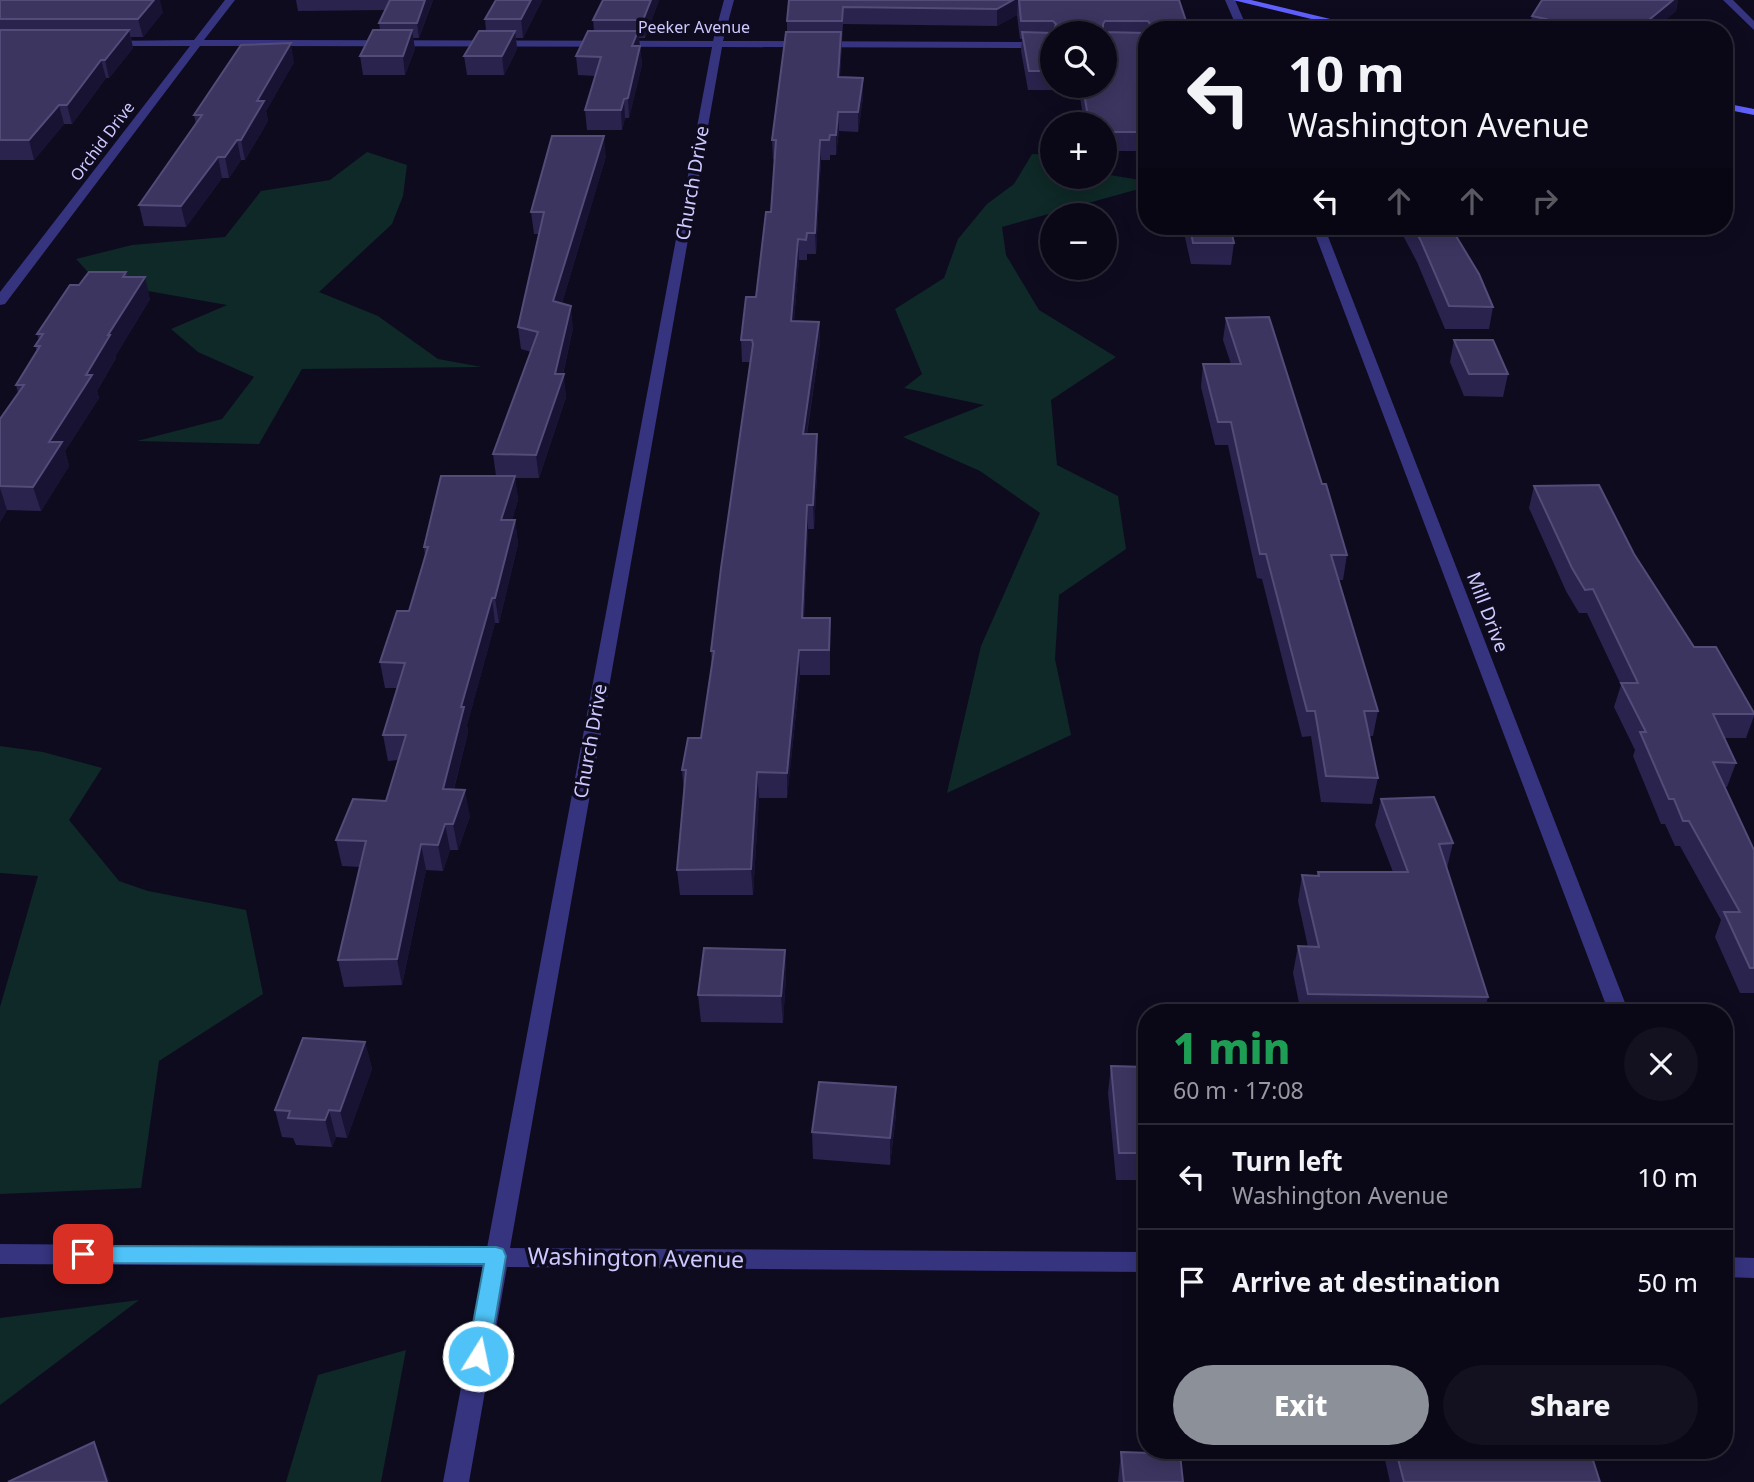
<!DOCTYPE html>
<html lang="en">
<head>
<meta charset="utf-8">
<style>
	:root { --surface:#0a0817; --page:#131120; --text:#f1f3f6; --muted:#999aa1; --line:#2a2936; --accent:#8c9099 }
	body { margin:0; font-family:"Noto Sans",sans-serif; background:var(--page); color:var(--text); height:100vh; display:flex; flex-direction:column; font-size:26px; white-space:nowrap }
	* { box-sizing:border-box; margin:0 }
	p { font-size:23px; color:var(--muted) }
	.icon { flex:none; width:38px; height:38px; fill:none; stroke:currentColor; stroke-width:2; stroke-linecap:round; stroke-linejoin:round }
	.map { position:relative; flex:1; overflow:hidden }
	.details { position:absolute; left:1138px; top:1004px; width:595px; height:455px; display:flex; flex-direction:column; background:var(--surface); border-radius:28px; box-shadow:0 4px 18px #0003,0 0 0 2px var(--line) }
	.details>* { flex:none }
	.guide { position:absolute; left:1138px; top:21px; width:595px; height:214px; border-radius:28px; box-shadow:0 4px 18px #0003,0 0 0 2px var(--line); background:#0a0817; color:var(--text); overflow:hidden }
	.tools { position:absolute; left:1040px; top:21px; display:grid; gap:14px }
	.tools a { display:grid; place-items:center; width:77px; height:77px; border-radius:50%; background:var(--surface); box-shadow:0 4px 18px #0003,0 0 0 2px var(--line); font-size:35px }
	.pin { position:absolute; display:grid; place-items:center; width:60px; height:60px; color:#fff; margin:-30px; border-radius:14px; box-shadow:0 4px 10px #0006 }
	.me { position:absolute; width:77px; margin:-38px; rotate:10deg; stroke-linejoin:round; filter:drop-shadow(0 0 5px #0008) }
	.turn { display:flex; align-items:center; gap:24px; height:147px; padding:0 35px; font-size:32px }
	.turn .icon { width:91px; height:91px; stroke-width:2.5 }
	.turn b { display:block; font-size:49px; line-height:60px }
	.lanes { display:flex; align-items:center; height:66px; padding:0 35px; background:#0003; justify-content:center; gap:35px; direction:ltr }
	.lanes .off { opacity:.35 }
	.round { display:grid; place-items:center; flex:none; width:74px; height:74px; border-radius:37px; background:var(--page) }
	.overview { display:flex; align-items:center; justify-content:space-between; height:119px; padding:0 35px }
	h1 { font-size:42px; font-weight:800; line-height:52px; color:#1e9e55 }
	.action { display:flex; gap:14px; margin-top:auto; padding:14px 35px }
	.action a { flex:1; height:80px; border-radius:42px; background:var(--accent); color:#fff; font-size:28px; font-weight:800; line-height:80px; text-align:center }
	.action a+a { background:var(--page); color:var(--text) }
	ul { padding:0; list-style:none }
	li { display:flex; align-items:center; gap:21px; height:105px; padding:0 35px; border-top:2px solid var(--line) }
	li div { flex:1 }
	li b { display:block; font-size:26px }
	li em { font-style:normal }
	.map>svg:first-child { display:block }
</style>
</head>
<body>
<div class="map">
<svg width="1754" height="1482" viewBox="0 0 1754 1482">
	<rect width="100%" height="100%" fill="#0e0b1f"/>
	<g fill="#0e2927">
		<polygon points="367,152 407,165 403,196 392,224 319,292 378,316 438,359 482,367 302,369 259,444 137,441 222,419 254,377 198,352 171,329 227,305 97,282 76,259 132,245 225,237 261,191 330,180"/>
		<polygon points="1032,154 1052,155 1052,177 1104,177 1104,174 1146,181 1146,187 1002,227 1006,255 1039,310 1116,357 1051,400 1057,465 1118,496 1126,549 1059,595 1055,659 1071,735 947,793 981,646 1040,513 980,471 903,437 984,405 904,388 922,374 895,309 944,278 958,239 987,204 1014,184"/>
		<polygon points="0,746 43,752 102,768 69,820 119,881 148,891 246,910 263,994 159,1061 141,1188 0,1194 0,1007 38,876 0,873"/>
		<polygon points="139,1300 16,1393 0,1405 0,1318"/>
		<polygon points="406,1350 381,1482 286,1482 318,1375"/>
	</g>
	<g fill="none" stroke-linecap="round" stroke-linejoin="round">
		<g fill="#36347f" fill-rule="evenodd">
			<polygon points="225,0 235,0 204,40 713,41 724,0 734,0 723,41 1052,42 1052,48 722,47 510,1248 1146,1252 1146,1272 507,1267 469,1482 443,1482 484,1267 0,1264 0,1244 487,1248 712,47 200,46 5,304 0,305 0,292 190,46 108,46 103,43 104,41 194,40"/>
			<polygon points="1225,0 1235,0 1248,30 1238,30"/>
			<polygon points="1723,0 1733,0 1754,21 1754,30"/>
			<polygon points="1312,226 1324,226 1629,1013 1609,1013"/>
			<polygon points="1724,1257 1754,1258 1754,1278 1724,1277"/>
		</g>
		<g fill="#6060ff" fill-rule="evenodd">
			<polygon points="1233,0 1251,0 1376,30 1357,30"/>
			<polygon points="1724,103 1754,109 1754,115 1724,109"/>
		</g>
	</g>
	<g fill="#2a234d" fill-rule="evenodd">
		<polygon points="0,0 163,12 143,37 131,37 133,48 109,78 106,78 72,124 64,124 34,160 0,160"/>
		<polygon points="296,0 433,0 419,38 413,38 415,49 405,75 363,75 360,56 380,30 379,23 385,10 298,11"/>
		<polygon points="542,0 523,38 516,38 517,49 504,75 467,75 464,56 486,31 485,19"/>
		<polygon points="603,0 659,0 645,38 639,38 642,65 629,118 625,118 622,130 587,130 585,110 596,76 578,75 576,56 594,31 593,20"/>
		<path d="M789,0H1179L1189,30H1146V160H1139L1138,151H1104V124H1084L1079,90H1028L1021,51L1022,39H1020L1017,15L997,26L843,24L840,77L863,78V97L858,132L839,131L836,155H830V160H821L816,254H807V260H799L794,321L819,322L820,343L807,434L818,457L814,529H808L804,618L830,642V675H800L787,798H759L753,895H680L677,870L684,793L682,770L701,738L712,667L711,651L750,362H742L741,340L756,297L771,212L775,160L773,159L772,140L787,32V21ZM1052,33L1104,86H1052Z"/>
		<polygon points="1542,0 1678,0 1676,11 1653,30 1529,30 1532,16"/>
		<polygon points="294,62 266,111 268,121 245,160 241,160 229,178 222,178 186,227 144,226 139,205 196,124 194,115"/>
		<polygon points="606,156 562,303 573,328 563,374 566,397 539,478 515,478 518,500 512,520 515,520 518,544 499,623 495,623 467,725 468,732 454,789 470,816 458,850 450,850 443,871 426,870 402,985 344,987 338,960 360,867 342,866 336,840 386,801 398,760 388,761 383,735 398,688 385,688 380,662 409,611 425,557 424,547 496,476 493,454 531,352 521,349 518,327 539,234 534,234 531,212"/>
		<polygon points="1185,226 1230,226 1234,243 1231,265 1191,264 1184,233"/>
		<polygon points="1398,226 1450,226 1493,307 1489,329 1445,329 1417,262"/>
		<polygon points="126,272 128,277 150,299 116,355 116,358 97,391 99,398 65,451 69,466 41,511 7,510 0,522 0,419 18,393 16,385 37,351 35,346 39,340 37,334 79,285"/>
		<polygon points="1226,318 1322,484 1347,555 1343,580 1338,580 1378,711 1373,736 1369,736 1378,778 1372,804 1321,802 1311,736 1302,737 1262,579 1257,578 1228,445 1215,445 1201,387 1203,364 1231,364 1223,340"/>
		<polygon points="1454,340 1508,374 1503,397 1464,396 1450,362"/>
		<polygon points="1534,486 1634,554 1694,647 1754,713 1754,716 1746,738 1724,738 1736,763 1727,787 1724,787 1754,850 1754,993 1740,993 1715,937 1721,920 1680,846 1675,846 1665,824 1661,824 1633,756 1635,750 1614,707 1621,685 1587,613 1579,613 1566,591 1529,508"/>
		<polygon points="1381,799 1453,843 1447,868 1488,997 1484,1013 1301,1013 1293,973 1298,946 1308,947 1298,901 1302,875 1317,876 1318,872 1393,872 1375,825"/>
		<polygon points="785,950 786,976 783,1023 701,1022 698,995"/>
		<polygon points="365,1042 372,1069 347,1138 336,1137 332,1147 296,1145 293,1138 282,1137 275,1110"/>
		<polygon points="1111,1066 1146,1067 1146,1180 1116,1180 1108,1093"/>
		<polygon points="896,1087 896,1114 890,1165 813,1159 812,1132"/>
		<polygon points="1383,1451 1469,1451 1471,1457 1600,1482 1390,1482"/>
		<polygon points="1121,1452 1183,1482 1118,1482"/>
	</g>
	<g fill="#181233">
		<polygon points="154,0 160,0 163,12 143,37 138,19"/>
		<polygon points="425,0 433,0 419,38 417,23"/>
		<polygon points="531,0 542,0 523,38 521,19"/>
		<polygon points="651,0 659,0 645,38 643,20"/>
		<polygon points="1013,0 1018,0 1017,15 997,26 997,9"/>
		<polygon points="1673,0 1678,0 1676,11 1653,30 1638,30"/>
		<polygon points="129,30 133,48 109,78 105,60"/>
		<polygon points="412,30 415,49 405,75 403,56"/>
		<polygon points="515,31 517,49 504,75 502,56"/>
		<polygon points="638,31 642,65 629,118 628,98 632,46"/>
		<polygon points="841,32 841,50 839,96 838,77"/>
		<polygon points="291,43 294,62 266,111 268,121 245,160 241,140 257,101"/>
		<polygon points="101,60 106,78 72,124 67,105"/>
		<polygon points="863,78 863,97 858,132 858,112"/>
		<polygon points="624,99 625,118 622,130 621,110"/>
		<polygon points="59,105 64,124 34,160 29,140"/>
		<polygon points="838,112 839,131 836,155 836,135"/>
		<polygon points="604,136 606,156 556,323 553,301"/>
		<polygon points="237,140 241,160 229,178 225,157"/>
		<polygon points="820,140 821,160 816,254 815,233"/>
		<polygon points="218,157 222,178 186,227 181,206"/>
		<polygon points="798,239 799,260 792,343 791,321"/>
		<polygon points="145,277 150,299 116,355 116,358 97,391 99,398 65,451 69,466 41,511 33,487 49,442 108,335"/>
		<polygon points="571,306 573,328 561,381 564,374 566,397 539,478 536,455"/>
		<polygon points="819,322 820,343 803,457 803,434"/>
		<polygon points="817,434 818,457 814,529 813,505"/>
		<polygon points="515,476 518,500 505,544 501,520"/>
		<polygon points="0,488 7,510 0,522"/>
		<polygon points="807,505 808,529 802,642 802,618"/>
		<polygon points="515,520 518,544 499,623 495,598"/>
		<polygon points="492,598 495,623 467,725 468,732 447,815 443,789 461,707"/>
		<polygon points="799,650 800,675 787,798 787,773"/>
		<polygon points="757,772 759,798 753,895 751,869"/>
		<polygon points="465,790 470,816 458,850 453,824"/>
		<polygon points="445,824 450,850 443,871 438,845"/>
		<polygon points="421,844 426,870 402,985 397,959"/>
		<polygon points="785,950 786,976 783,1023 781,996"/>
		<polygon points="365,1042 372,1069 347,1138 340,1111"/>
		<polygon points="896,1087 896,1114 890,1165 890,1138"/>
		<polygon points="329,1110 336,1137 332,1147 325,1120"/>
		<polygon points="94,1442 105,1469 110,1482 107,1482"/>
	</g>
	<g fill="#3c3560" stroke="#534c79" stroke-width="2">
		<polygon points="0,0 154,0 138,19 0,19"/>
		<polygon points="390,0 425,0 417,23 379,23"/>
		<polygon points="496,0 531,0 521,19 485,19"/>
		<polygon points="603,0 651,0 643,20 593,20"/>
		<polygon points="789,0 1013,0 997,9 843,7 842,21 787,21"/>
		<polygon points="1019,0 1179,0 1189,30 1148,30 1150,24 1148,21 1105,21 1103,24 1103,32 1146,33 1146,141 1140,141 1140,132 1104,132 1104,124 1089,124 1083,86 1104,86 1104,33 1052,33 1052,71 1029,71 1022,32 1053,33 1056,24 1053,21 1021,21"/>
		<polygon points="1542,0 1673,0 1638,29 1643,30 1578,30 1542,22 1546,19 1532,16"/>
		<polygon points="0,30 129,30 105,60 101,60 67,105 59,105 29,140 0,140"/>
		<polygon points="373,30 412,30 403,56 360,56"/>
		<polygon points="479,31 515,31 502,56 464,56"/>
		<polygon points="588,31 638,31 632,46 640,46 628,98 624,99 621,110 585,110 601,57 576,56"/>
		<polygon points="786,32 841,32 838,77 863,78 858,112 838,112 836,135 830,135 829,140 820,140 815,233 807,233 806,240 798,239 791,321 819,322 803,434 817,434 813,505 807,505 802,618 830,618 829,650 799,650 787,773 757,772 751,869 677,870 686,770 682,770 688,738 701,738 714,651 711,651 721,568 753,344 752,340 741,340 746,297 756,297 766,212 771,212 776,140 772,140"/>
		<polygon points="291,43 257,101 264,101 241,140 237,140 225,157 218,157 181,206 139,205 202,115 194,115 241,45"/>
		<polygon points="552,136 604,136 553,301 571,306 555,374 564,374 536,455 493,454 538,332 518,327 544,212 531,212"/>
		<polygon points="1190,226 1230,226 1234,243 1193,243"/>
		<polygon points="1413,226 1450,226 1479,274 1493,307 1449,306 1421,241"/>
		<polygon points="89,272 126,272 123,277 145,277 108,335 110,335 86,375 92,375 49,442 62,442 33,487 0,486 0,419 24,385 16,385 40,346 35,346 43,334 37,334 70,285 79,285"/>
		<polygon points="1269,317 1322,484 1326,484 1347,555 1331,555 1378,711 1364,711 1378,778 1326,776 1315,711 1307,711 1266,554 1260,554 1231,422 1218,422 1203,364 1241,364 1226,318"/>
		<polygon points="1454,340 1493,340 1508,374 1469,374"/>
		<polygon points="441,476 515,476 501,520 515,520 495,598 492,598 461,707 464,707 443,789 465,790 453,824 445,824 438,845 421,844 397,959 338,960 366,841 336,840 353,799 386,801 406,735 383,735 405,663 380,662 397,611 409,611 428,547 424,547"/>
		<polygon points="1599,485 1634,554 1694,647 1716,647 1754,713 1754,714 1713,714 1736,763 1713,762 1754,850 1754,968 1750,968 1724,912 1740,912 1689,821 1683,821 1674,799 1669,799 1640,732 1646,732 1621,683 1638,683 1593,589 1585,590 1572,568 1534,486"/>
		<polygon points="1434,797 1453,843 1439,844 1488,997 1308,994 1298,946 1319,947 1302,875 1319,876 1318,872 1408,872 1381,799"/>
		<polygon points="704,948 785,950 781,996 698,995"/>
		<polygon points="303,1038 365,1042 340,1111 329,1110 325,1120 288,1118 290,1111 275,1110"/>
		<polygon points="1111,1066 1146,1067 1146,1153 1119,1153"/>
		<polygon points="819,1082 896,1087 890,1138 812,1132"/>
		<polygon points="94,1442 107,1482 8,1482"/>
		<polygon points="1396,1451 1469,1451 1471,1457 1591,1454 1600,1482 1404,1482"/>
		<polygon points="1121,1452 1180,1454 1183,1482 1124,1482"/>
	</g>
	<polygon fill="#4fc3f7" stroke="#337fa1" stroke-width="2" points="83,1246 496,1247 503,1249 506,1256 489,1356 486,1363 478,1366 470,1363 467,1356 484,1264 83,1263 75,1260 72,1254 75,1248"/>
	<g text-anchor="middle" dominant-baseline="central" stroke-width="7" stroke-linejoin="round" paint-order="stroke">
		<g font-size="16" fill="#cec9ff" stroke="#0e0b1f">
			<text x="694" y="27">Peeker Avenue</text>
			<text transform="translate(102 141) rotate(-53)">Orchid Drive</text>
		</g>
		<g font-size="19" fill="#cec9ff" stroke="#0e0b1f">
			<text transform="translate(692 183) rotate(-80)">Church Drive</text>
			<text transform="translate(1488 612) rotate(69)">Mill Drive</text>
			<text transform="translate(590 741) rotate(-80)">Church Drive</text>
		</g>
		<g font-size="23" fill="#cec9ff" stroke="#0e0b1f">
			<text transform="translate(636 1257) rotate(1)">Washington Avenue</text>
		</g>
	</g>
</svg>
<div class="tools">
<a><svg class="icon" aria-label="search" viewBox="0 0 24 24"><circle cx="10" cy="10" r="6"/><path d="M15 15l6 6"/></svg></a>
<a>+</a>
<a>−</a>
</div>
<div class="pin" style="left:83px;top:1254px;background:#d93025"><svg class="icon" aria-label="arrive" viewBox="0 0 24 24"><path d="M6 21V4h12l-3 4 3 4H6"/></svg></div>
<svg class="me" style="left:478px;top:1356px" viewBox="-20 -20 40 40"><circle r="17" fill="#4fc3f7" stroke="#fff" stroke-width="3"/><path d="M0-11L8 9 0 5-8 9z" fill="#fff"/></svg>
<div class="guide">
<div class="turn"><svg class="icon" aria-label="left" viewBox="0 0 24 24"><path d="M17 20v-9H6M10 6l-5 5 5 5"/></svg><div><b>10 m</b>Washington Avenue</div></div>
<div class="lanes"><svg class="icon" aria-label="left" viewBox="0 0 24 24"><path d="M17 20v-9H6M10 6l-5 5 5 5"/></svg><svg class="icon off" aria-label="ahead" viewBox="0 0 24 24"><path d="M12 20V5M6 11l6-6 6 6"/></svg><svg class="icon off" aria-label="ahead" viewBox="0 0 24 24"><path d="M12 20V5M6 11l6-6 6 6"/></svg><svg class="icon off" aria-label="right" viewBox="0 0 24 24"><path d="M7 20v-9h11M14 6l5 5-5 5"/></svg></div>
</div>
<section class="details">
<div class="overview"><div><h1>1 min</h1><p>60 m · 17:08</p></div><a class="round"><svg class="icon" aria-label="close" viewBox="0 0 24 24"><path d="M6 6l12 12M18 6L6 18"/></svg></a></div>
<ul>
<li><svg class="icon" aria-label="left" viewBox="0 0 24 24"><path d="M17 20v-9H6M10 6l-5 5 5 5"/></svg><div><b>Turn left</b><p>Washington Avenue</p></div><em>10 m</em></li>
<li><svg class="icon" aria-label="arrive" viewBox="0 0 24 24"><path d="M6 21V4h12l-3 4 3 4H6"/></svg><div><b>Arrive at destination</b></div><em>50 m</em></li>
</ul>
<div class="action"><a>Exit</a><a>Share</a></div>
</section>
</div>
</body>
</html>
